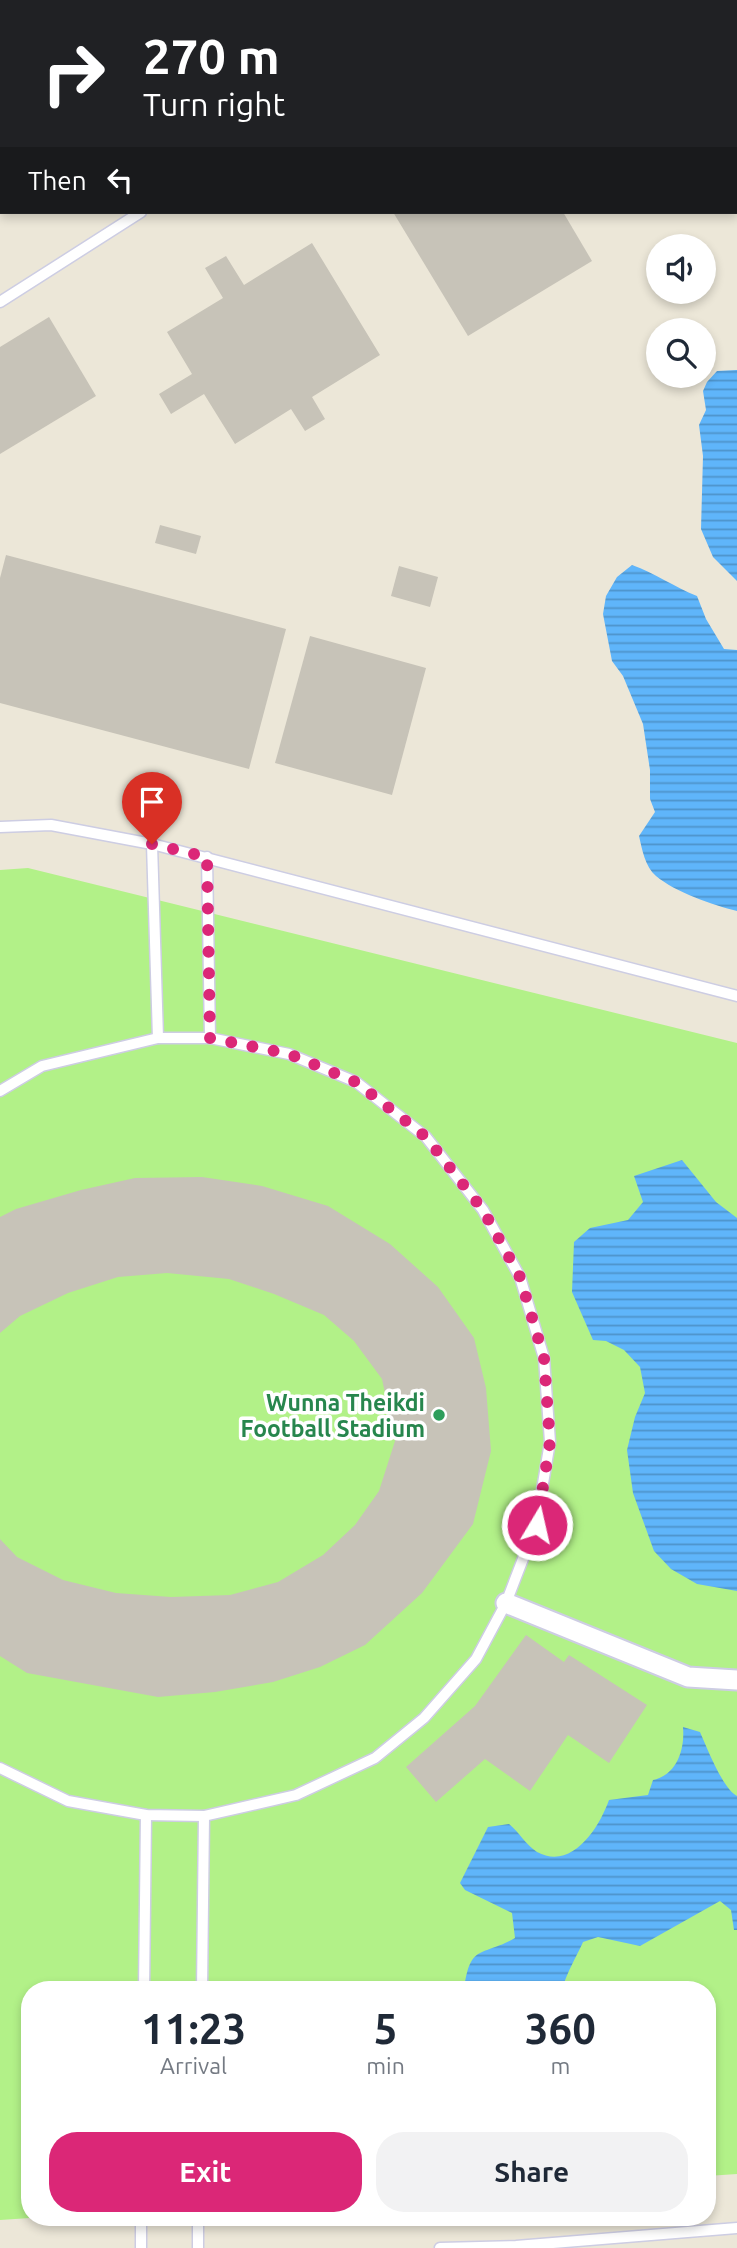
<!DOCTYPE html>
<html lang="en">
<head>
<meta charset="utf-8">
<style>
	:root { --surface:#fff; --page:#f2f2f3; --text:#1f2937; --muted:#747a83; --accent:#db2777 }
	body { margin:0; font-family:Ubuntu,sans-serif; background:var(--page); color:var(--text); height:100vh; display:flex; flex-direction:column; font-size:26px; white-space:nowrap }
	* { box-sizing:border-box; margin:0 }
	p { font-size:23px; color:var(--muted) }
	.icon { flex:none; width:38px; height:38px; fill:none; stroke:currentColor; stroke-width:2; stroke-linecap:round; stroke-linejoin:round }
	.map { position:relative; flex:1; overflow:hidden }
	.drawer { position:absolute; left:21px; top:1981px; width:695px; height:245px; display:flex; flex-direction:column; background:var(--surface); border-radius:28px; box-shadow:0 4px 10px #0003 }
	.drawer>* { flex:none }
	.hud { position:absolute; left:0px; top:0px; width:738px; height:214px; box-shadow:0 4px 10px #0003; background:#202124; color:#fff; overflow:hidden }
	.controls { position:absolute; left:646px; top:234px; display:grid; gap:14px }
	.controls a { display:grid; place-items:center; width:70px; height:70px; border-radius:50%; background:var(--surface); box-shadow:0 4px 10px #0003; font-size:35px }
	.pin { position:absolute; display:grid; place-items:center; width:60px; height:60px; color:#fff; margin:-72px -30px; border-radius:50% 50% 50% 0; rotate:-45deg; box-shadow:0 0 7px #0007 }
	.pin .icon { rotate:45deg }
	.me { position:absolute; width:77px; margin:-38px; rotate:9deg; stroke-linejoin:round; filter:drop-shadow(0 0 5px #0008) }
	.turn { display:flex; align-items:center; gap:24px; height:147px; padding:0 28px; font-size:32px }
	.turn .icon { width:91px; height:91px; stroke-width:2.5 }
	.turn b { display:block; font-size:49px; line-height:60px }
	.then { display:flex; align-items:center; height:66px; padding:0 28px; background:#0003; gap:14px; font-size:26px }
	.eta { display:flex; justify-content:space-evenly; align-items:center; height:119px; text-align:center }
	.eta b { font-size:42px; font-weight:700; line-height:49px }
	.action { display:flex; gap:14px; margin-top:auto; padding:14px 28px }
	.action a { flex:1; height:80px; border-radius:28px; background:var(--accent); color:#fff; font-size:28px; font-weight:700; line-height:80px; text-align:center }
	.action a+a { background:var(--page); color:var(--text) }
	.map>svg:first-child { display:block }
</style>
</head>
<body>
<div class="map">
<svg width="737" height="2248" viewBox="0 0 737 2248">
	<defs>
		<pattern id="water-rules" width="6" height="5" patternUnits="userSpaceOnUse" patternTransform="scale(1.75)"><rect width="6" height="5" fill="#5fb5fa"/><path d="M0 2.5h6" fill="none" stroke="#4e93ca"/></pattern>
	</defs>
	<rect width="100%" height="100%" fill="#ece7d8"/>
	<polygon fill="#b2f188" points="28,868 737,1043 737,2174 707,2176 707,1990 30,1990 30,2217 45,2217 0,2220 0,870"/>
	<g fill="url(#water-rules)">
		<polygon points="737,370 737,581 713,557 701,529 703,456 699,425 706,410 703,391 707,382 717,371"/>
		<path d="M632,565C655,573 674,587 697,596L706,619L724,649L737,650V911C713,905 675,892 656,876C645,867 642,849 639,836L655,812L650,799V770L643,724L623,676L612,661L603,614L606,596L617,577Z"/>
		<polygon points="682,1160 716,1202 737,1218 737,1591 697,1584 671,1569 654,1551 633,1493 627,1450 635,1417 645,1393 640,1367 624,1350 606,1341 593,1340 572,1292 574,1242 590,1228 628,1220 643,1202 634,1176"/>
		<path d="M683,1727L700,1732C707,1748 723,1789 737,1796V1930H734L731,1910L720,1901L640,1946L598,1937L583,1942C578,1954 563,1979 563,1990H464C470,1943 481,1957 515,1938L512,1913L465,1890L460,1883L488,1827L509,1824C519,1832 526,1845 537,1852C572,1871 599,1828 609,1800L648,1795L653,1780C677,1775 685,1749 683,1727Z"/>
	</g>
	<g fill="#c7c3b8">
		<polygon points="393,212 563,212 592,261 468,336"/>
		<polygon points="312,243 380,355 312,397 325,419 305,431 291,409 235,444 204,394 171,414 159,394 192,374 167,332 223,298 205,268 226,256 244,285"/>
		<polygon points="49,317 96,396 0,454 0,347"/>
		<polygon points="160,525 201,536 196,554 155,543"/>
		<polygon points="6,555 286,629 249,769 0,703 0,578"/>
		<polygon points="399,566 438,577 430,607 391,596"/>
		<polygon points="310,636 426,668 392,795 275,763"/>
		<polygon points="202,1177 262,1186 328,1206 390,1244 438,1287 474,1338 486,1388 491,1451 473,1524 422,1593 365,1645 320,1667 273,1682 215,1692 158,1697 27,1673 0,1656 0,1539 17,1557 63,1580 116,1593 171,1597 230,1595 278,1582 323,1555 355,1525 379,1491 395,1441 382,1379 354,1341 324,1315 274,1294 229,1279 167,1273 118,1277 68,1293 20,1316 0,1333 0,1217 16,1209 81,1190 135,1178"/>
		<polygon points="526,1635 564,1662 569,1655 647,1705 609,1763 568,1735 530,1791 485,1759 436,1802 406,1767 475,1706"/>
	</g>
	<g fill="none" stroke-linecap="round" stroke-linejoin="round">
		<g stroke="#cdcde3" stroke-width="13">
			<g id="service">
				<polyline points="0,302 141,212"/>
				<polyline points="0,827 51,825 152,844 737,996"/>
				<polyline points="152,844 158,1038"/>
				<polyline points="207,857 210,1038"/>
				<polyline points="0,1091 42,1066 158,1038 210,1038 289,1054 356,1082 426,1137 483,1210 520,1277 544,1358 550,1442 536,1525 506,1603 476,1659 424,1718 375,1758 296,1795 204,1816 146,1815 68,1801 0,1768"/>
				<polyline points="144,1990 146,1815"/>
				<polyline points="202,1990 204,1816"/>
				<polyline points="141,2248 141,2217"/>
				<polyline points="198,2248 198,2217"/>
				<polyline points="440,2248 516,2246 737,2228"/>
			</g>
		</g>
		<g stroke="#cdcde3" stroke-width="23">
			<polyline id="minor" points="506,1603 688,1677 737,1680"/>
		</g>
		<use href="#service" stroke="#fff" stroke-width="10"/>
		<use href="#minor" stroke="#fff" stroke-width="19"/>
	</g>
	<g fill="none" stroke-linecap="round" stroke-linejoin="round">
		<polyline stroke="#db2777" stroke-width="12" stroke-dasharray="0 21.6" points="152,844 207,857 210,1038 289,1054 356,1082 426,1137 483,1210 520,1277 544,1358 550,1442 537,1525"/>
	</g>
	<circle fill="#2e9e5b" stroke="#fff" stroke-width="2.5" cx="439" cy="1415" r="7"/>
	<g text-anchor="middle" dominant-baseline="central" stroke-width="7" stroke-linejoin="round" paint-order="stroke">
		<g font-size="23" font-weight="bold" fill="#27864d" stroke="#fff" text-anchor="end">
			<text x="425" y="1402">Wunna Theikdi<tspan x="425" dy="26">Football Stadium</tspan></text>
		</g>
	</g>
</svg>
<div class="controls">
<a><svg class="icon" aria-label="sound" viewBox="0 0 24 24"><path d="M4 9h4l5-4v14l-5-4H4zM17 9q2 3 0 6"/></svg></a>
<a><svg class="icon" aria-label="search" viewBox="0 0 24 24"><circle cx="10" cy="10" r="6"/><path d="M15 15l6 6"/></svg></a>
</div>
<div class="pin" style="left:152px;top:844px;background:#d93025"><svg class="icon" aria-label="arrive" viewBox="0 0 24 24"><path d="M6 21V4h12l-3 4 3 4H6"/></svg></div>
<svg class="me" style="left:537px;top:1525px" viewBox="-20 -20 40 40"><circle r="17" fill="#db2777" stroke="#fff" stroke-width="3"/><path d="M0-11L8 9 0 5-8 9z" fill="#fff"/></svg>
<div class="hud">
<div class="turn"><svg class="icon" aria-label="right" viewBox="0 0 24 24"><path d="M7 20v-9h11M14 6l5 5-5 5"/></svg><div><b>270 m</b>Turn right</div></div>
<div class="then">Then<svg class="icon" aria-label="left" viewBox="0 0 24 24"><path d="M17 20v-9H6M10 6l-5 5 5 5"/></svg></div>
</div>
<section class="drawer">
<div class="eta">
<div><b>11:23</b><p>Arrival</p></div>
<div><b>5</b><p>min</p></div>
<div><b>360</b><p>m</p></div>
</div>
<div class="action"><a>Exit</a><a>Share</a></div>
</section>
</div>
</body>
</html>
